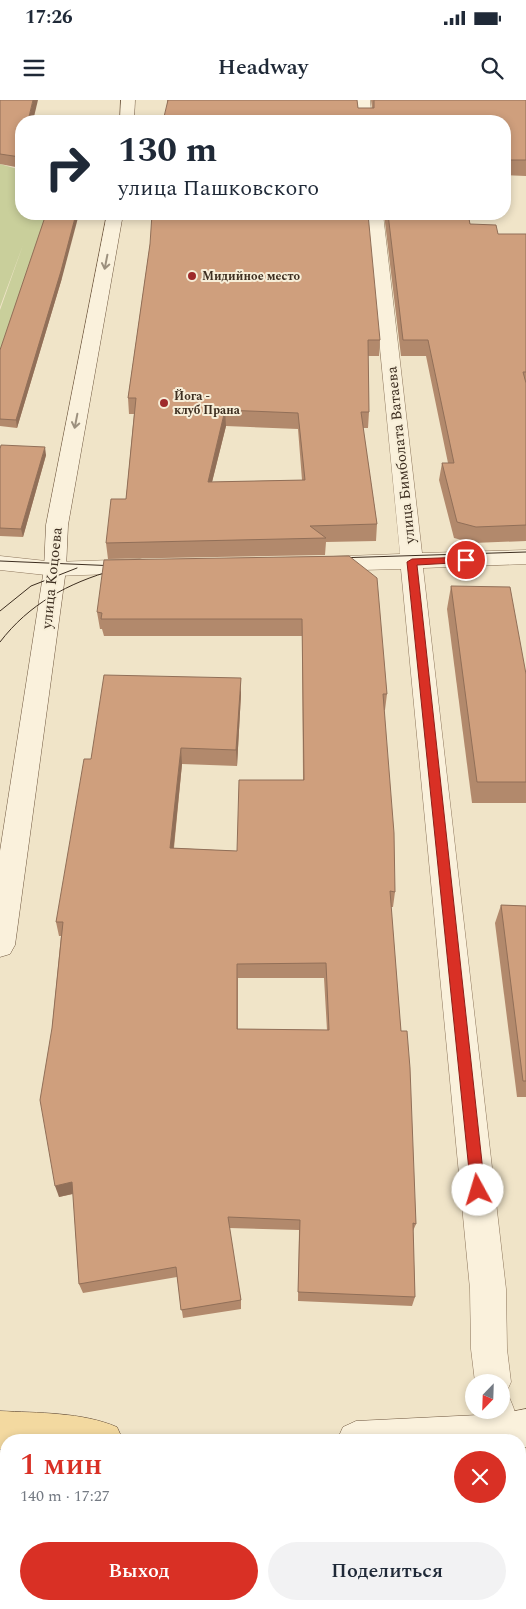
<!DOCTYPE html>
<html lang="ru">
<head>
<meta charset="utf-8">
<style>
	:root { --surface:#fff; --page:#f2f2f3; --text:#1f2937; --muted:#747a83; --accent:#d93025 }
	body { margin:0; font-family:Spectral,serif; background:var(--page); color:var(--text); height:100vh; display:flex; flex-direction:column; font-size:19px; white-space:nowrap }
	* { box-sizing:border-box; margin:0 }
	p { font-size:16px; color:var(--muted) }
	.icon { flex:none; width:28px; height:28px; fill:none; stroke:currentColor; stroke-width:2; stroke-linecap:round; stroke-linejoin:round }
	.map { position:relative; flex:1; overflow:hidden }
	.drawer { position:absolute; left:0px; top:1334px; width:526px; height:176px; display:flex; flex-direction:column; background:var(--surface); border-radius:20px 20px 0 0; box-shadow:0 2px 8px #0003 }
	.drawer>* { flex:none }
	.hud { position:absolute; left:15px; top:15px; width:496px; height:105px; border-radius:20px; box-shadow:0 2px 8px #0003; background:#fff; color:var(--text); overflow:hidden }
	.needle { width:32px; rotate:203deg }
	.buttons { position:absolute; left:465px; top:1274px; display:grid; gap:10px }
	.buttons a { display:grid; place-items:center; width:45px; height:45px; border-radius:50%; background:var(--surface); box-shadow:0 2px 8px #0003; font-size:25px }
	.pin { position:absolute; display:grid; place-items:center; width:42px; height:42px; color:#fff; margin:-21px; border:2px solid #fff; border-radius:50%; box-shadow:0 1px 5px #0007 }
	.me { position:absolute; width:55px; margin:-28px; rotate:354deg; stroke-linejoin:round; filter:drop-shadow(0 0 4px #0008) }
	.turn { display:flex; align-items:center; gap:18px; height:105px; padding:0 20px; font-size:22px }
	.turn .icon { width:65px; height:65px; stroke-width:2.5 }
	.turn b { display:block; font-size:35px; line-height:42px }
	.round { display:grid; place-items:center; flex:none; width:52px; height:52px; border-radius:26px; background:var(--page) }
	.headline { display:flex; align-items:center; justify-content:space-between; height:85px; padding:0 20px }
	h1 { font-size:30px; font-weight:600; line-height:38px; color:var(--accent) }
	.cta { display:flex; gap:10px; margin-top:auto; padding:10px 20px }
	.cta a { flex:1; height:58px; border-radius:30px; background:var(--accent); color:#fff; font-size:20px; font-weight:600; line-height:58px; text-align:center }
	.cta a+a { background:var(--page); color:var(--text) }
	.status { display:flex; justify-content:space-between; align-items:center; height:35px; padding:0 25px; background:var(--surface); direction:ltr }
	.status svg { height:14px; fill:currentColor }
	header { display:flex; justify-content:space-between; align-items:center; height:65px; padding:0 20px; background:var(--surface); font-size:22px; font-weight:600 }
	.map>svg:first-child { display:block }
</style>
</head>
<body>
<div class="status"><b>17:26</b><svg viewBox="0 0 49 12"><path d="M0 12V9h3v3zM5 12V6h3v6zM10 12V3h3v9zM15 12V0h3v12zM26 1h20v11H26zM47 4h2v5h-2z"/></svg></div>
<header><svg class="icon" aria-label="menu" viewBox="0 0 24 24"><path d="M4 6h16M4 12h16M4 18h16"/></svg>Headway<svg class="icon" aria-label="search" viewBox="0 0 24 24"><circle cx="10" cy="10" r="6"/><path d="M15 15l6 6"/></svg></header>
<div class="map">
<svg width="526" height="1509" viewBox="0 0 526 1509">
	<rect width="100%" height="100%" fill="#f0e4c8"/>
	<polygon fill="#c9cf9b" points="0,64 21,70 21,114 49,114 0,263 0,210 23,145 0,207"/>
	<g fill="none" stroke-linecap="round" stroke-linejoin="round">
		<g stroke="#8d765c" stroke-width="1">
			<g id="street">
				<polygon points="356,0 370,0 372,21 358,21"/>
				<path d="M367,114H383L422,453L526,450V464L423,468L506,1189L507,1249L511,1282L505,1295L509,1297C515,1310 521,1326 515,1340H483L477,1310H501V1282H475L471,1249L470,1189L401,469L320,471L312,469L309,464L312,459L320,457L400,454Z"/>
				<polygon points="0,456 55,462 140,459 148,461 151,466 148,471 140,473 55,476 0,470"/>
			</g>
		</g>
		<g stroke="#6f573f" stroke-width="1">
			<g id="secondary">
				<polygon points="121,0 135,0 134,21 120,21"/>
				<polygon points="107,114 123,114 68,425 66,469 15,845 10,854 0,857 0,751 44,469 46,425"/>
				<polygon points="526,1309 526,1347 520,1348 520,1340 337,1340 343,1327 356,1321 499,1314"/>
				<polygon points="526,1411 526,1452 520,1455 520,1414"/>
				<polygon points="426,1504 466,1504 464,1509 424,1509"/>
			</g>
		</g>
		<g stroke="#5b4430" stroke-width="1">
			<g id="primary">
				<path d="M0,1311C38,1313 82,1312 117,1327L123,1340H6V1349H0Z"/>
				<polygon points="366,1504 406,1504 408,1509 368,1509"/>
			</g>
		</g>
		<use href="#street" fill="#faf1dc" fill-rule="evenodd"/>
		<use href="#secondary" fill="#faf1dc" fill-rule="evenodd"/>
		<use href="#primary" fill="#f3d9a0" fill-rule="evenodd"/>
		<g stroke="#3d2e20" stroke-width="1">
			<polyline points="337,458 526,452"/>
			<polyline points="0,461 117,466"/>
			<polyline points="0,511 31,486 77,468"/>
			<path d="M0,542C29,504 68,483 114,470"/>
		</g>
	</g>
	<g fill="#b2896c" fill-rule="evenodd">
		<polygon points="0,0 21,21 21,68 0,64"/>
		<polygon points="137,0 357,0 358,8 372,8 371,0 526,0 526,76 505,75 505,21 167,4 167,0"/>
		<polygon points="384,114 468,114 470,124 498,134 526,134 526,441 473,443 454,438 439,380 442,363 448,363 426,256 401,256"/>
		<path d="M150,144L380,240L379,256H368L369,312L368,328H363L377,424L376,441L326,442L325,455L108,459L106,443L126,399L134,314H129L128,298ZM226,326L298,329L302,380L212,382Z"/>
		<polygon points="62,178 17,328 0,326 0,250"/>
		<polygon points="0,349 46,355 23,437 0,436"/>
		<path d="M349,456L387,594L385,610H384L395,792L393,807H391L416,1124L413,1131L415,1197L412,1206L298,1201L299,1130L229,1128L241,1200V1209L183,1218L177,1177L83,1193L79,1184L73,1094L59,1097L52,928L61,836H59L56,822L91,659L241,594L237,666L182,664L174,748L237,751L303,680L302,536H104L102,529H100L97,512ZM238,878H324L327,930L238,929Z"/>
		<polygon points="451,486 526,574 526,703 472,703 447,509"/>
		<polygon points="501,805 526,806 526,997 517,997 495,823"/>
	</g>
	<g fill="#916f58">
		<polygon points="33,0 38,0 33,21 28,21"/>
		<polygon points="21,51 21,68 20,57"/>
		<polygon points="76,114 79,114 62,178 17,328 16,320"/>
		<polygon points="225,310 226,326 208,398 208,382"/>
		<polygon points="45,347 46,355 23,437 21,429"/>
		<polygon points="241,578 241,594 237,666 236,650"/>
		<polygon points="181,648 182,664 172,763 170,748"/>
		<polygon points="72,1082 76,1093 59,1097 55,1086"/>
	</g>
	<g fill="#cf9f7d" stroke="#916f58" fill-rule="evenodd">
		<polygon points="0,0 33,0 28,21 21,21 21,51 20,57 0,54"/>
		<polygon points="168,0 357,0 358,8 374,8 374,0 526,0 526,60 505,60 505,21 163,21"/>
		<polygon points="46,114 76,114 61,171 16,320 0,319 0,250"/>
		<path d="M152,114H368L380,240H368L369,312H361L377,424L310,426L326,438L106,443L111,399H126L136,298H128L150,144ZM225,310L298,313L305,380L208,382Z"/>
		<polygon points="388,114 468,114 470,124 496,125 498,134 526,134 526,272 523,272 526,283 526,425 476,427 457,422 442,363 454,363 428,240 403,240"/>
		<polygon points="1,345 45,347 21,429 0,428 0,349"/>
		<path d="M349,456L377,478L387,594H383L394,733L395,792L390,791L401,931H407L410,968L416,1124L413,1123L415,1197L298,1192L300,1120L228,1117L241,1200L181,1210L176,1167L79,1184L72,1082L55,1086L40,1000L52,928L63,822H56L84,659H91L104,575L241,578L236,650L181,648L170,748L237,751L239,680H304L302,519H101L102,513L97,512L104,460ZM326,863L329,930L237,929V864Z"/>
		<polygon points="451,486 510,487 526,574 526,682 477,682"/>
		<polygon points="501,805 526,806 526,981 523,981"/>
		<polygon points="0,1488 6,1489 6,1504 101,1504 127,1508 127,1504 227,1504 231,1509 0,1509"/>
	</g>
	<defs><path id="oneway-shaft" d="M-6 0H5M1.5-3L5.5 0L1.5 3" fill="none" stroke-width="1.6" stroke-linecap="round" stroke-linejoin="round" transform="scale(1.25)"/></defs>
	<g stroke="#9c907e">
		<use href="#oneway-shaft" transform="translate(106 162) rotate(101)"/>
		<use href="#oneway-shaft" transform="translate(76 321) rotate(101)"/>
	</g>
	<polygon fill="#d93025" stroke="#8d1f18" points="466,457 471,460 470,462 417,465 485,1090 483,1095 478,1097 473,1095 471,1090 407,462 412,459"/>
	<g fill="#9e2a2b" stroke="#f7eed8" stroke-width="2">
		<circle cx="192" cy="176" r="5"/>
		<circle cx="164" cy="303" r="5"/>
	</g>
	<g text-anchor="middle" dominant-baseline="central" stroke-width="4" stroke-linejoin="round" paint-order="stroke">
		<g font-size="12" font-weight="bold" fill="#3d2e20" stroke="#f7eed8" text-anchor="start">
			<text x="202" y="176">Мидийное место</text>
			<text x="174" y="296">Йога -<tspan x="174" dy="14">клуб Прана</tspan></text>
		</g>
		<g font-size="15" fill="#3d2e20" stroke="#f7eed8">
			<text transform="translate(401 355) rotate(-96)">улица Бимболата Ватаева</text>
			<text transform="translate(52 478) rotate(-84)">улица Коцоева</text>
		</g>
	</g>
</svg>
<div class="buttons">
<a><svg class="needle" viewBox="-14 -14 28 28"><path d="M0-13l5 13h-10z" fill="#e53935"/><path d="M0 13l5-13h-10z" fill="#747a83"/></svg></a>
</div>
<div class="pin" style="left:466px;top:460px;background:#d93025"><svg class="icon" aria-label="arrive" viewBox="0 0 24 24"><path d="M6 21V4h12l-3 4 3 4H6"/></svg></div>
<svg class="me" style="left:478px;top:1090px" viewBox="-20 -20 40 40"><circle r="19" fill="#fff"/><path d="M0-13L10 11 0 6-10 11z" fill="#d93025"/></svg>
<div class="hud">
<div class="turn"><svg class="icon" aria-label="right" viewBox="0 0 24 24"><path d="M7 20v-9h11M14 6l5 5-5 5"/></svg><div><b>130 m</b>улица Пашковского</div></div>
</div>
<section class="drawer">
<div class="headline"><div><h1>1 мин</h1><p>140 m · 17:27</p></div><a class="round" style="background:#d93025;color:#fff"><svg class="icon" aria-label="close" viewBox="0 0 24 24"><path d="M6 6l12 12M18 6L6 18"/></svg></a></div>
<div class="cta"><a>Выход</a><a>Поделиться</a></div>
</section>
</div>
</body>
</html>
